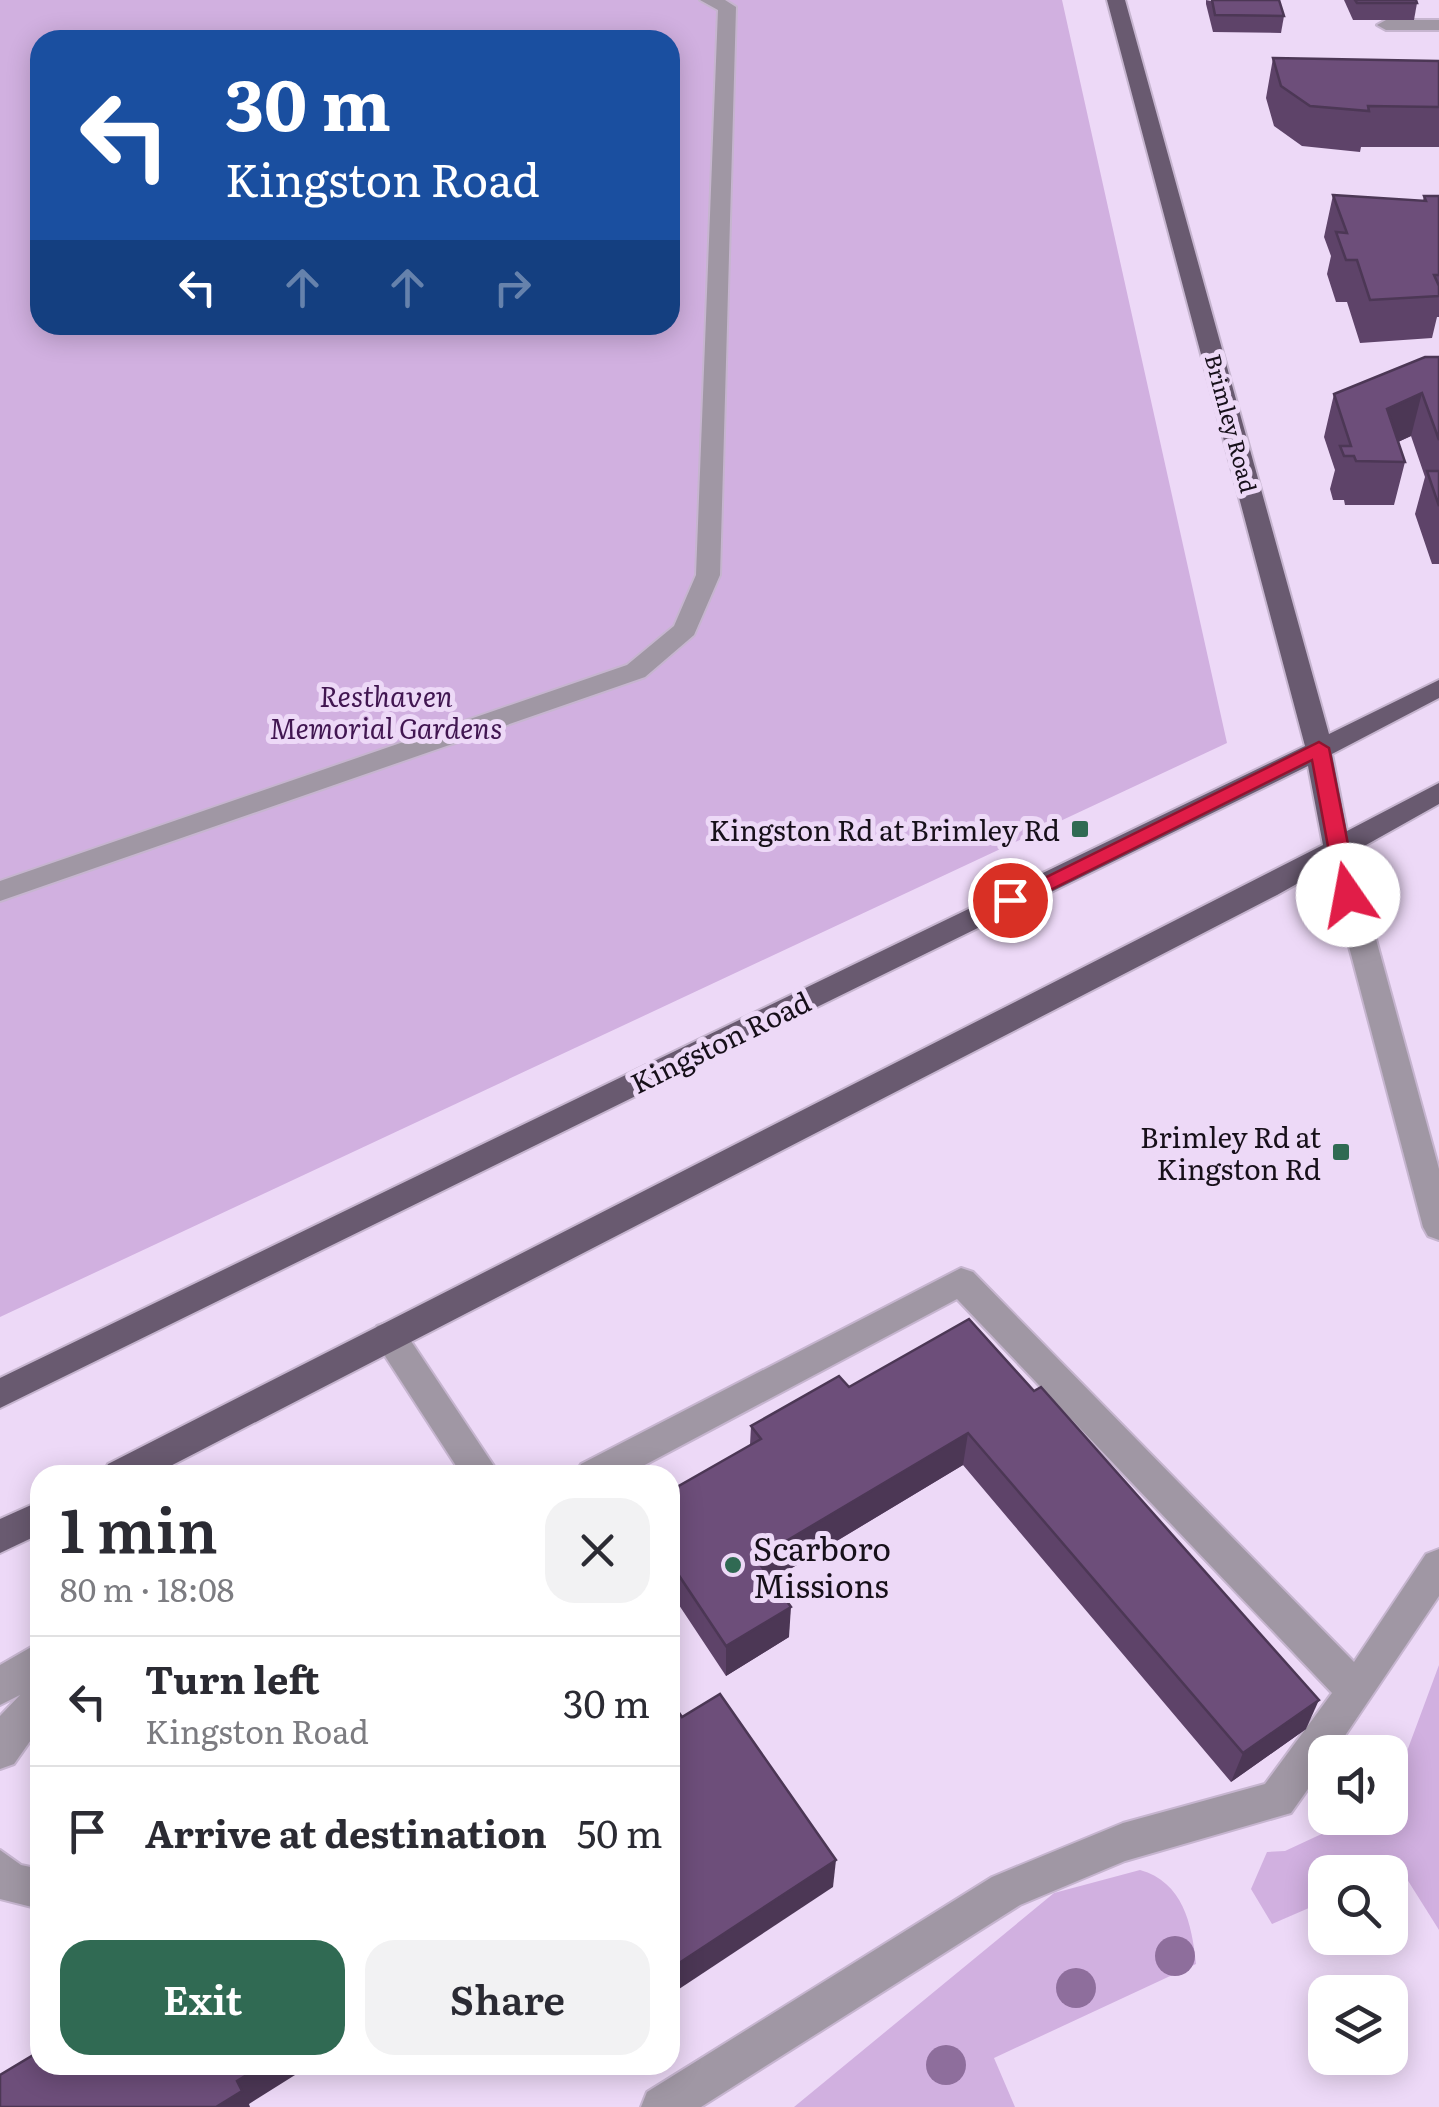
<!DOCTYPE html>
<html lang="en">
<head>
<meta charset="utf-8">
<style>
	:root { --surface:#fff; --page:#f2f2f3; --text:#2b2b33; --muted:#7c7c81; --line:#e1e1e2; --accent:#306a53 }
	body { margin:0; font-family:Literata,serif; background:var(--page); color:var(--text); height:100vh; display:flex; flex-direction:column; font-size:38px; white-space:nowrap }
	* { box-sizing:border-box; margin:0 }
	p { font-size:32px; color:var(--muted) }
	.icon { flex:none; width:55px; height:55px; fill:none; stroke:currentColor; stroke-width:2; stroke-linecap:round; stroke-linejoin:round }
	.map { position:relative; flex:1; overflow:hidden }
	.panel { position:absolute; left:30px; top:1465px; width:650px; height:610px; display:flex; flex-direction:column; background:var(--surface); border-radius:30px; box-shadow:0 5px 25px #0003 }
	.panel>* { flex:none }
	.banner { position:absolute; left:30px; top:30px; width:650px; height:305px; border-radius:30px; box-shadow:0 5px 25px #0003; background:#1a4fa0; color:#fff; overflow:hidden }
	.buttons { position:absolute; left:1308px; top:1735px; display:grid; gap:20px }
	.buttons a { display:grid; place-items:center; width:100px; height:100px; border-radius:20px; background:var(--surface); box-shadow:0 5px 25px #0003; font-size:50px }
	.pin { position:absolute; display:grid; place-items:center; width:85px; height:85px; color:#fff; margin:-42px; border:5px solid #fff; border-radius:50%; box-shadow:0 2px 10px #0007 }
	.me { position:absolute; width:110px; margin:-55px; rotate:348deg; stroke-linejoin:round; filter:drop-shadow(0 0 8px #0008) }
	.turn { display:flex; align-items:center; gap:35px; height:210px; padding:0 30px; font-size:45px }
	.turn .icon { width:130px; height:130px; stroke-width:2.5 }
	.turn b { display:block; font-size:70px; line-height:85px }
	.lanes { display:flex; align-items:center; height:95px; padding:0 30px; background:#0003; justify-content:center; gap:50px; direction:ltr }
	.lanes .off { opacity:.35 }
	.round { display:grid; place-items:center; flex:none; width:105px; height:105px; border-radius:30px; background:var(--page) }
	.headline { display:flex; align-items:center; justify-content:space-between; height:170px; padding:0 30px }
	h1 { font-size:60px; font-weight:600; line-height:75px }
	.cta { display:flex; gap:20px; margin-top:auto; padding:20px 30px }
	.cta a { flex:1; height:115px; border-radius:30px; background:var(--accent); color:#fff; font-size:40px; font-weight:600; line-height:115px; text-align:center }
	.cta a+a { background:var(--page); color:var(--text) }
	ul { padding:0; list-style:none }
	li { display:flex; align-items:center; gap:30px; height:130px; padding:0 30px; border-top:2px solid var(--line) }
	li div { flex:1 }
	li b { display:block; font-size:38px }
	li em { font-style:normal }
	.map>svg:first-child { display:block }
</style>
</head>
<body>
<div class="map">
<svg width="1439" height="2107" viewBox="0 0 1439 2107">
	<rect width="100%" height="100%" fill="#edd9f7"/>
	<g fill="#d1b0e0" fill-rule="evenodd">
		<path d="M0,0H1062L1227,743L0,1317ZM40,40H670V325H40Z"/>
		<polygon points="1439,1665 1439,1930 1400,1868 1390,1873 1325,1872 1325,1901 1272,1924 1251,1889 1267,1852 1285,1851 1356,1818 1390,1818 1390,1780 1403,1762"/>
		<path d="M1140,1870C1183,1882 1192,1924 1196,1964L994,2058L1015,2107H794L1054,1893Z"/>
	</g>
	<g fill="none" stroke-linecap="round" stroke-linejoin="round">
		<g stroke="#c6b5cf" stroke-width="4">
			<g id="minor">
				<polygon points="700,0 725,0 736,7 720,575 694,635 645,677 0,901 0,881 627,665 674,626 696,575 718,10"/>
				<polygon points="1439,20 1439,30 1386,30 1377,25 1386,20"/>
				<polygon points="1337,839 1351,848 1439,1169 1439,1240 1428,1236 1423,1227 1323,848"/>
				<polygon points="961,1268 973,1272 1354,1662 1426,1554 1439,1549 1439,1596 1334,1752 1325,1752 1325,1765 1291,1813 1125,1861 1020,1905 701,2107 641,2107 647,2092 992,1877 1123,1823 1265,1784 1332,1693 957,1299 626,1475 575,1475 581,1464"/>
				<polygon points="389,1322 401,1326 500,1475 462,1475 372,1336 377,1326"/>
				<polygon points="40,1642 40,1681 35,1684 40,1682 40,1727 14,1764 0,1769 0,1716 20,1695 0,1705 0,1665"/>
				<polygon points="0,1850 21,1865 40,1869 40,1909 0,1899"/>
			</g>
		</g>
		<g stroke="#c6b5cf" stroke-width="4">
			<g id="major">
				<polygon points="1107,0 1125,0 1329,734 1439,680 1439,698 1332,754 1347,831 1439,783 1439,804 1277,895 153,1475 102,1475 108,1464 1323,845 1308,766 0,1408 0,1378 1305,746"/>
				<polygon points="40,1501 40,1534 0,1553 0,1519"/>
			</g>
		</g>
		<use href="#minor" fill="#a097a4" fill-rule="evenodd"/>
		<use href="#major" fill="#695a70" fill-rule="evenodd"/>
	</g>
	<g fill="#8e6e9c">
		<circle cx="1175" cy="1956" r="20"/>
		<circle cx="1076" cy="1988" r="20"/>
		<circle cx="946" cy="2065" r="20"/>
	</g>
	<g fill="#5e4369">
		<polygon points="1206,0 1284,16 1281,33 1213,32 1206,4"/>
		<polygon points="1344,0 1416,0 1417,3 1414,20 1353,20"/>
		<polygon points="1273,58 1439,61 1439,147 1361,147 1360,152 1302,146 1274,126 1266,98"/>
		<polygon points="1333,195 1423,201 1424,196 1439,196 1439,317 1437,317 1432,338 1360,343 1347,302 1336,302 1327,274 1331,256 1324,237"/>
		<polygon points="1439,357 1439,564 1432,564 1415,514 1425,477 1411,436 1398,442 1405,462 1394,505 1345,505 1344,500 1333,500 1330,489 1335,470 1324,437 1334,394"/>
		<polygon points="969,1319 1306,1729 1231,1782 963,1465 772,1580 789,1637 726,1676 671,1593 670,1594 670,1491 750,1445 751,1426 849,1387"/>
	</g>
	<g fill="#4c3755">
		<polygon points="1422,393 1411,436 1376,452 1387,409"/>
		<polygon points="968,1433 963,1465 755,1590 756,1559"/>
		<polygon points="791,1607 789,1637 726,1676 726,1646"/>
		<polygon points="1319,1700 1306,1729 1231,1782 1243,1753"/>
		<polygon points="836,1860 833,1887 670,1995 670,1969"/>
		<polygon points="263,2065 311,2065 249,2104 250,2107 216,2107 237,2081"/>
	</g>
	<g fill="#6d4e7a" stroke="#4c3755" stroke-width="2.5">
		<polygon points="1212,0 1279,0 1284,16 1215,15"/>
		<polygon points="1355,0 1416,0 1417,3 1357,3"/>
		<polygon points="1273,58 1439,61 1439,107 1368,106 1369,111 1310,106 1281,86"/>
		<polygon points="1333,195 1426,201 1424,196 1439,196 1439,275 1434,275 1439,286 1439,296 1370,300 1357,260 1346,260 1336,232 1347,233"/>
		<polygon points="1425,357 1439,357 1439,440 1422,393 1387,409 1405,462 1356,461 1354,456 1344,456 1340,446 1351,446 1334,394"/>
		<polygon points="1427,471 1439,471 1439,506"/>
		<polygon points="969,1319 1034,1391 1041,1387 1319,1700 1243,1753 968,1433 756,1559 791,1607 726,1646 670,1562 670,1491 761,1439 751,1426 839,1376 849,1387"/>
		<polygon points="720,1694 836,1860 670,1969 670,1700 682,1717"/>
		<polygon points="40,2051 40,2065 263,2065 237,2081 242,2091 216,2107 0,2107 0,2075"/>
	</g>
	<polygon fill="#e11d48" stroke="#92132f" stroke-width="2.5" points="1319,742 1329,748 1358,895 1355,900 1340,900 1337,895 1312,760 1018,906 1010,908 1000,900"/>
	<g fill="#306a53" stroke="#edd9f7" stroke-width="4">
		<rect x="1070" y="819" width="20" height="20" rx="5"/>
		<rect x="1331" y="1142" width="20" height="20" rx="5"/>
		<circle cx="733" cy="1565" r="10"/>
	</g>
	<g text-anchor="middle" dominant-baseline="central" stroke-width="10" stroke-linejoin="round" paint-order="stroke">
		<g font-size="22" fill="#17101a" stroke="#edd9f7">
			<text transform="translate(1232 423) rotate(75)">Brimley Road</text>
		</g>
		<g font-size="28" font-style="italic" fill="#411651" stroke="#edd9f7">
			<text x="386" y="695">Resthaven<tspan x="386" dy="32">Memorial Gardens</tspan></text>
		</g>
		<g font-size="28" fill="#17101a" stroke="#edd9f7" text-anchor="end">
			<text x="1060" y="829">Kingston Rd at Brimley Rd</text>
			<text x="1321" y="1136">Brimley Rd at<tspan x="1321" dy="32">Kingston Rd</tspan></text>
		</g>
		<g font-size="28" fill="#17101a" stroke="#edd9f7">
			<text transform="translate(720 1041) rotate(-26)">Kingston Road</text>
		</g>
		<g font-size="32" fill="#17101a" stroke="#edd9f7" text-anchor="start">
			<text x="753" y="1547">Scarboro<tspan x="753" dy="37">Missions</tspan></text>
		</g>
	</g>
</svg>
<div class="buttons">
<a><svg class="icon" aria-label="sound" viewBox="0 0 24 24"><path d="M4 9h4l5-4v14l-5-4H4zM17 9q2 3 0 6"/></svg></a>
<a><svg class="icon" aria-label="search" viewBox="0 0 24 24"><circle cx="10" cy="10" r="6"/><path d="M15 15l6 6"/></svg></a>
<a><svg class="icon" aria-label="layers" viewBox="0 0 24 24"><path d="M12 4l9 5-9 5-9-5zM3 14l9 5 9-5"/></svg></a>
</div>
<div class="pin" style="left:1010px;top:900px;background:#d93025"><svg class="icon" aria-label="arrive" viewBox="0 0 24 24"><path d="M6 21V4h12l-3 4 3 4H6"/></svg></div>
<svg class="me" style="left:1348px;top:895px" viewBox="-20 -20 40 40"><circle r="19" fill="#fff"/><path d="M0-13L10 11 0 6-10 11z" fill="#e11d48"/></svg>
<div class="banner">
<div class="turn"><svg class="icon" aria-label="left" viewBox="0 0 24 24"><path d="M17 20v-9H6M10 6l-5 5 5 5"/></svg><div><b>30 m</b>Kingston Road</div></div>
<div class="lanes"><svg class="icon" aria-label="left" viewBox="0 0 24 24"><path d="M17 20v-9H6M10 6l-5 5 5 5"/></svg><svg class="icon off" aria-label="ahead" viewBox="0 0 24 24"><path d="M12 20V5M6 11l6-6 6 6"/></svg><svg class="icon off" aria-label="ahead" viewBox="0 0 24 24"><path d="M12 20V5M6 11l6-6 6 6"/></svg><svg class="icon off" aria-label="right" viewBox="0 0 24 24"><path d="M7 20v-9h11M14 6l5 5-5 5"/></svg></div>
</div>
<section class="panel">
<div class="headline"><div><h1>1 min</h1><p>80 m · 18:08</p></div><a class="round"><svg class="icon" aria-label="close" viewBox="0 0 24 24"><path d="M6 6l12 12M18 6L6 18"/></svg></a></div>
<ul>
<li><svg class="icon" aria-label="left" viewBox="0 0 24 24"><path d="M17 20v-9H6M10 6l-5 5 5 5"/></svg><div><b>Turn left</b><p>Kingston Road</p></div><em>30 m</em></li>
<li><svg class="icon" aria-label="arrive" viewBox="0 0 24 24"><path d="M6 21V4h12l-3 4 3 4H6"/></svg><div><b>Arrive at destination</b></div><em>50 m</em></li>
</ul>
<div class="cta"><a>Exit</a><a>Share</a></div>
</section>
</div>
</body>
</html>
